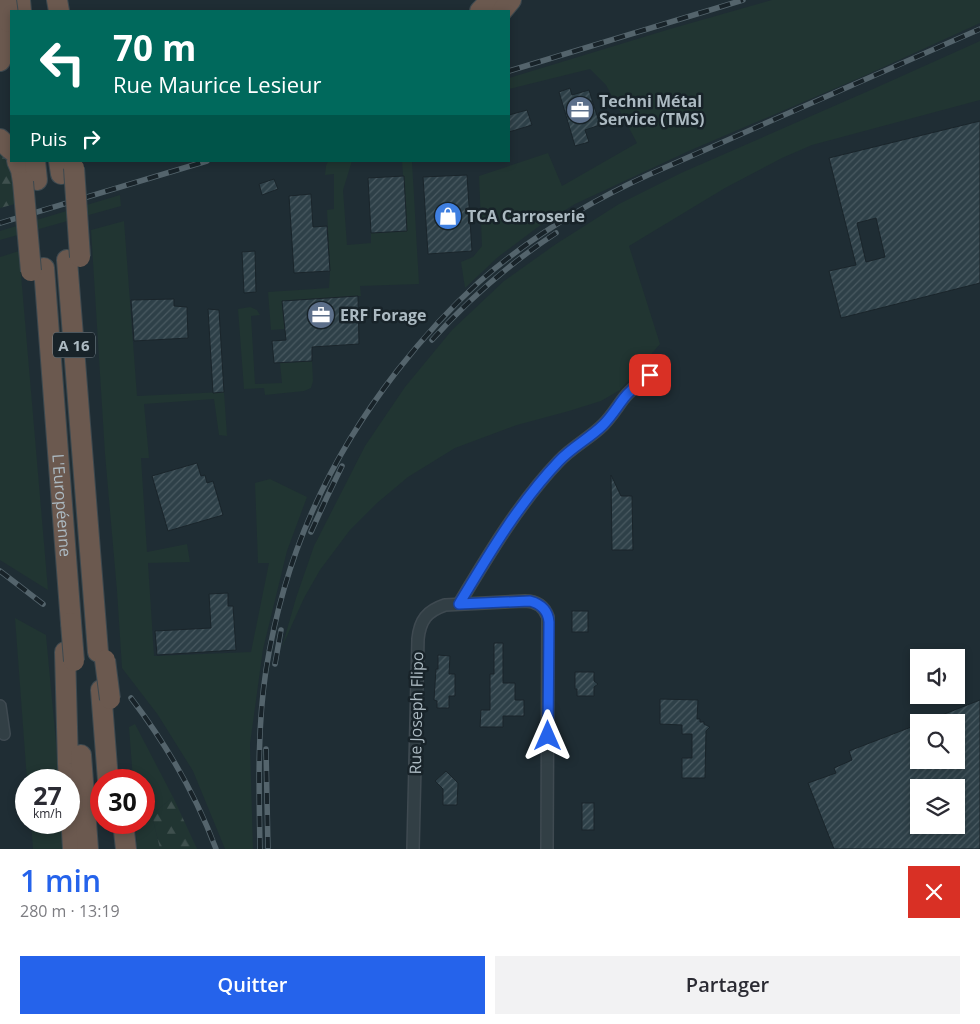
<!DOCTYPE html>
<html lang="fr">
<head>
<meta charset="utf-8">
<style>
	:root { --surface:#fff; --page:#f2f2f3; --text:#2b2b33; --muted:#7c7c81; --accent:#2563eb }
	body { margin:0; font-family:"Open Sans",sans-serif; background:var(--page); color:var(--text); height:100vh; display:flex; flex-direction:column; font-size:19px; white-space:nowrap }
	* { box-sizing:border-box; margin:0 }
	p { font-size:16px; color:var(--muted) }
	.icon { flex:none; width:28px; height:28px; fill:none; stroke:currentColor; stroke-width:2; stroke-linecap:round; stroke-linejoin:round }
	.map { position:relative; height:849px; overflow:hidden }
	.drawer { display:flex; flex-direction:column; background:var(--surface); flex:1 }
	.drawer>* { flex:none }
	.guide { position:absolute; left:10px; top:10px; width:500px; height:152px; border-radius:0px; box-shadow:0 2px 8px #0003; background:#00695c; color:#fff; overflow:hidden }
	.fabs { position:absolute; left:910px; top:649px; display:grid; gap:10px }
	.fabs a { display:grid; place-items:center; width:55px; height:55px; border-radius:0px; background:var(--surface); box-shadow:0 2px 8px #0003; font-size:25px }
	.speed { position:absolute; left:15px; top:769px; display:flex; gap:10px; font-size:25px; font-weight:700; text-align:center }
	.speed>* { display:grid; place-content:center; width:65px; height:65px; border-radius:50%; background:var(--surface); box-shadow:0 2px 8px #0003; line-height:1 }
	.speed small { font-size:12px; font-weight:400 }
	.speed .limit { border:8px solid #d22; background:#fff; color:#111 }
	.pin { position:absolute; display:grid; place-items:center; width:42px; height:42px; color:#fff; margin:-21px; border-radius:10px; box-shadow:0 2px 8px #0006 }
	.me { position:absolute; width:55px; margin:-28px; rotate:0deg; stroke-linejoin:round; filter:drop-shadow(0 0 4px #0008) }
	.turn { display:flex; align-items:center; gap:18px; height:105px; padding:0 20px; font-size:22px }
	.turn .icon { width:65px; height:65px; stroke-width:2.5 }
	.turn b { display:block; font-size:35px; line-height:42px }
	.then { display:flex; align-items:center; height:48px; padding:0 20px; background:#0003; gap:10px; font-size:19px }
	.round { display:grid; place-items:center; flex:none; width:52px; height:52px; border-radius:0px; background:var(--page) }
	.headline { display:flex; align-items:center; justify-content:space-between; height:85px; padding:0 20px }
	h1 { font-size:30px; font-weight:600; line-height:38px; color:var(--accent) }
	.button { display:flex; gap:10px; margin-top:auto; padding:10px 20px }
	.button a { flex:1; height:58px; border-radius:0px; background:var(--accent); color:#fff; font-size:20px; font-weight:600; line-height:58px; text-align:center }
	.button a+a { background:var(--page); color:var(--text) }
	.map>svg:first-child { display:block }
</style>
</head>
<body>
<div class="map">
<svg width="980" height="849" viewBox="0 0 980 849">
	<defs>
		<pattern id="forest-firs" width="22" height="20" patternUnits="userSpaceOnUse" patternTransform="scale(1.25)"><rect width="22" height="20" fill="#213532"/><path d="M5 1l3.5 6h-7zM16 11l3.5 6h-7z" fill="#3f504e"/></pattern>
		<pattern id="building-hatch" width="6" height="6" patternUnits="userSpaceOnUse" patternTransform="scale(1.25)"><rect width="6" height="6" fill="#2e4048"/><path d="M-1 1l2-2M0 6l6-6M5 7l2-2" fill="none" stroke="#4a5a61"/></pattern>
	</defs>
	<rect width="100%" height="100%" fill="#1f2d34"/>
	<g fill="#213532">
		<polygon points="772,0 980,0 980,23 864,76 691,150 575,204 538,227 498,257 465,288 461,262 473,257 482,246 479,176 548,153 562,186 637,143 606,85 590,69 509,89 509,78 670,29"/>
		<polygon points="980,41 980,100 812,145 782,158 725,188 629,246 660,344 620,390 601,401 569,411 517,425 455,448 408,477 377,503 350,530 320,570 304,598 282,647 296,598 314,546 365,446 405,387 452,330 504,281 556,244 619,204 681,173 873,89"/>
		<polygon points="328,161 352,161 343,190 347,245 371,243 371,233 407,231 402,161 412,161 419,284 360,286 361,296 282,301 285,329 271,330 268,292 329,288 330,271 327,210 334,209 334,174 325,175 326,166"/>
		<polygon points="120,195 121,206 0,240 0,231"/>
		<polygon points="124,221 137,396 224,392 227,436 219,435 214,399 144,404 149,458 141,458 147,552 187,544 190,562 148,563 154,656 251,652 269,563 258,563 255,483 270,479 307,497 287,551 263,649 250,744 253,849 225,849 193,771 158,715 122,668 117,591 105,454 91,230"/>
		<polygon points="19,251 48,590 0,560 0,257"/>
		<polygon points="250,307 257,310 260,315 251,316 255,384 282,383 280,363 312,361 313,381 311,388 304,391 265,395 264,388 244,389 238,309"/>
		<polygon points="15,618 46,635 56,742 58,780 27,780"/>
		<polygon points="135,724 173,797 152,815 160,849 137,849 135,823 144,822 144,780 133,780 129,727"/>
		<polygon points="31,823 61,823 62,849 33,849"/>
	</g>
	<g fill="url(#forest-firs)">
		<polygon points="0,152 5,156 14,171 15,204 0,208"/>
		<polygon points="173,797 197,849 160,849 152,815"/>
	</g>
	<g fill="url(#building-hatch)" stroke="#1a252b" fill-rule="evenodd">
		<polygon points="570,88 572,95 589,90 600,125 585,130 589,142 575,146 559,92"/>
		<polygon points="527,110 532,125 509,132 509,115"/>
		<path d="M980,121V283L841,318L829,271L856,265L829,158ZM876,218L885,257L866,262L857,223Z"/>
		<polygon points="467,175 472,251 428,254 423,177"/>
		<polygon points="404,176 407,231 371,233 368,178"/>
		<polygon points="274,179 278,189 262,195 259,184"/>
		<polygon points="311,194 313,227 327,226 330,271 294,273 289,196"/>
		<polygon points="255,251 256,292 244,293 242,252"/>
		<polygon points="358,296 359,344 312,347 312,361 274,363 272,341 286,340 282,301"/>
		<polygon points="174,299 174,306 187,307 188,338 134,341 131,300"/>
		<polygon points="208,309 219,310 224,392 213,393"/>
		<polygon points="197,463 201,476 205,475 207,483 213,481 223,515 168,531 152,476"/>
		<polygon points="611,475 621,496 632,496 633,550 612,550"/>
		<polygon points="228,593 228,606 233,606 236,650 157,655 155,631 211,628 209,594"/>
		<rect x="572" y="611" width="16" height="21"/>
		<polygon points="494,643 503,643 503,683 515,683 515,700 524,700 524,716 503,716 503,727 480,727 481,710 490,710 490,674 494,674"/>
		<polygon points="438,655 450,656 449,674 455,674 455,696 449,696 449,708 437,708 437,701 434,700 436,669 438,669"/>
		<polygon points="575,672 594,672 594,681 598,684 594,687 594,696 577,696 577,689 575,689"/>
		<polygon points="660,699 698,700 697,719 700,719 700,722 704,722 704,724 710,727 706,731 705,778 682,778 682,758 692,758 692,734 682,734 682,725 660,724"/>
		<path d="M980,700V849H834L808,783L836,773L834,768L852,760L849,751L919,724V760H956V722H924ZM919,788H956V825H919Z"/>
		<polygon points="446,771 458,783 457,805 443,805 443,789 435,781"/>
		<rect x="582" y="803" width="12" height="27"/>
	</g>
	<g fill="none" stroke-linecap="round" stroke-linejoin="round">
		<g stroke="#3f4a51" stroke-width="14">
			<g id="minor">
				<path d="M459,604C489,554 519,503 559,461C572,447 590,438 603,425C612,416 617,407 624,398C631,389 641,382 650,375"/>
				<polyline points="0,706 4,734"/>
				<path d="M413,849L418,639C420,620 427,611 445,605L525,601C536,601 544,606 548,617L547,849"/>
			</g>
		</g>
		<g stroke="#3d494f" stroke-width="22">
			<g id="motorway">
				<polyline points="20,0 21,11"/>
				<polyline points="57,0 59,11"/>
				<polyline points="480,11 491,0"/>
				<polyline points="502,11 511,0"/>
				<path d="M0,61C8,48 9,36 9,22"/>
				<polyline points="0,139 11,150"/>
				<polyline points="17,161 21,170 23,182"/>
				<polyline points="35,161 37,180"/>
				<polyline points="59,161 61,174"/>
				<polyline points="67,260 98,652"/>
				<path id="s1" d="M44,268L71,623"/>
				<polyline points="65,652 68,764 73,849"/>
				<polyline points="101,690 108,780"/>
				<polyline points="81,755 88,849"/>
				<polyline points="123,822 126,849"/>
			</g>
		</g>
		<use href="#minor" stroke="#323f45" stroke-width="11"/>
		<use href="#motorway" stroke="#6b594f" stroke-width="20"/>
		<g stroke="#54646c" stroke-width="5.5">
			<g id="rail">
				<polyline points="509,71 743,0"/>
				<polyline points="0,223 207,161"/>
				<path d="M432,340C468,300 510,263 556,233"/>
				<polyline points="311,532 327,497 342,466"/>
				<polyline points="0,571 43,604"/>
				<polyline points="275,664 281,630"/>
				<path d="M131,698C166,744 196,795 216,849"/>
				<polyline points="266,749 268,849"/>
				<path d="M260,849C259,789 257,729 266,670C284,557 327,461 397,371C422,339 449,309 479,282C529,238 587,203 648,175L980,29"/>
			</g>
		</g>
		<use href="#rail" stroke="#182329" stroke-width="4" stroke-dasharray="11" stroke-linecap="butt"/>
		<g stroke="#3d494f" stroke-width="22" stroke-linecap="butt">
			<g id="motorway-bridge">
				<polyline points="6,0 9,22"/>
				<polyline points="74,168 80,257"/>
				<polyline points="23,182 31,271"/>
				<polyline points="71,623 74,661"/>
				<polyline points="105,660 110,699"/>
			</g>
		</g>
		<use href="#motorway-bridge" stroke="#6b594f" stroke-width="20"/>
	</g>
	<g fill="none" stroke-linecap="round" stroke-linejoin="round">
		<g stroke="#184099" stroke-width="12">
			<path id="route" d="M548,736L549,622C548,610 541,604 530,601L459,604C489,554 519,503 559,461C572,447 590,438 603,425C612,416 617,407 624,398C631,389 641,382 650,375"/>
		</g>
		<use href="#route" stroke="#2563eb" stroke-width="9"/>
	</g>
	<defs>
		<g id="office-disc" transform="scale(1.4375)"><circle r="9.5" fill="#5c6f8a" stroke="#182329"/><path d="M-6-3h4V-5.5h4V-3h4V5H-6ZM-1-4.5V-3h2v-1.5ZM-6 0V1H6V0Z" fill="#fff"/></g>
		<g id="shop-disc" transform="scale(1.4375)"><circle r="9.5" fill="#3f7fe0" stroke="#182329"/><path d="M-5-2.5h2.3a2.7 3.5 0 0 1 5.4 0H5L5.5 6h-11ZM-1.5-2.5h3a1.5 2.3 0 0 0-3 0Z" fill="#fff"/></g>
	</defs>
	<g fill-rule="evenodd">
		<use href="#office-disc" x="580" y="110"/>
		<use href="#shop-disc" x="448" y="216"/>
		<use href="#office-disc" x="321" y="315"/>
	</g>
	<g text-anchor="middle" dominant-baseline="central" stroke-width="5" stroke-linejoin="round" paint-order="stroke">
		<rect fill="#182329" stroke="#808d94" stroke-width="1" x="53" y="332.5" width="42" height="25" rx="4"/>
		<g font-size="15" font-weight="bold" fill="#acbac2">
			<text x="74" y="345">A 16</text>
		</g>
		<g font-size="16" font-weight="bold" fill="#acbac2" stroke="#182329" text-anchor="start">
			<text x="599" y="101">Techni Métal<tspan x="599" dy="18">Service (TMS)</tspan></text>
			<text x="467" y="216">TCA Carroserie</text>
			<text x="340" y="315">ERF Forage</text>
		</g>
		<g font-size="16" fill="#acbac2" stroke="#182329">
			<text stroke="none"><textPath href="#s1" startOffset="238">L'Européenne</textPath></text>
			<text transform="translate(416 713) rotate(-89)">Rue Joseph Flipo</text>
		</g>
	</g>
</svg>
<div class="fabs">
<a><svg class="icon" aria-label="sound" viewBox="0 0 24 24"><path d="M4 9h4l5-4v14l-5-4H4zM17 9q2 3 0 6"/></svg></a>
<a><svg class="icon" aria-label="search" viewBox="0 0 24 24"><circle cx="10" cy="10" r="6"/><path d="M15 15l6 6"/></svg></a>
<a><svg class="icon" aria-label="layers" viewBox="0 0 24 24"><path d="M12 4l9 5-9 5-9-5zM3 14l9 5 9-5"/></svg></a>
</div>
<div class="speed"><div>27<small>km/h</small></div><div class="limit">30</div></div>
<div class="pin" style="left:650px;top:375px;background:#d93025"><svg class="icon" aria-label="arrive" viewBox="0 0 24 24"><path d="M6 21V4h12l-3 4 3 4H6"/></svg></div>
<svg class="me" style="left:548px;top:736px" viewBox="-20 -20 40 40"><path d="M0-17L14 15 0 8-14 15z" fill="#2563eb" stroke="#fff" stroke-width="4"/></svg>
<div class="guide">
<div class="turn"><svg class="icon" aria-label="left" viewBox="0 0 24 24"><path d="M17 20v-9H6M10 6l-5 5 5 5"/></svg><div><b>70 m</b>Rue Maurice Lesieur</div></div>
<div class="then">Puis<svg class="icon" aria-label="right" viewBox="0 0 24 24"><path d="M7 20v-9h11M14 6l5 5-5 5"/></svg></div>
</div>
</div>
<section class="drawer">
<div class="headline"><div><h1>1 min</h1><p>280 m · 13:19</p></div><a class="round" style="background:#d93025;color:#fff"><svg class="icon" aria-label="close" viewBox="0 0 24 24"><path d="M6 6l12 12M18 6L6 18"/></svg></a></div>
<div class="button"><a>Quitter</a><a>Partager</a></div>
</section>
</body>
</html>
